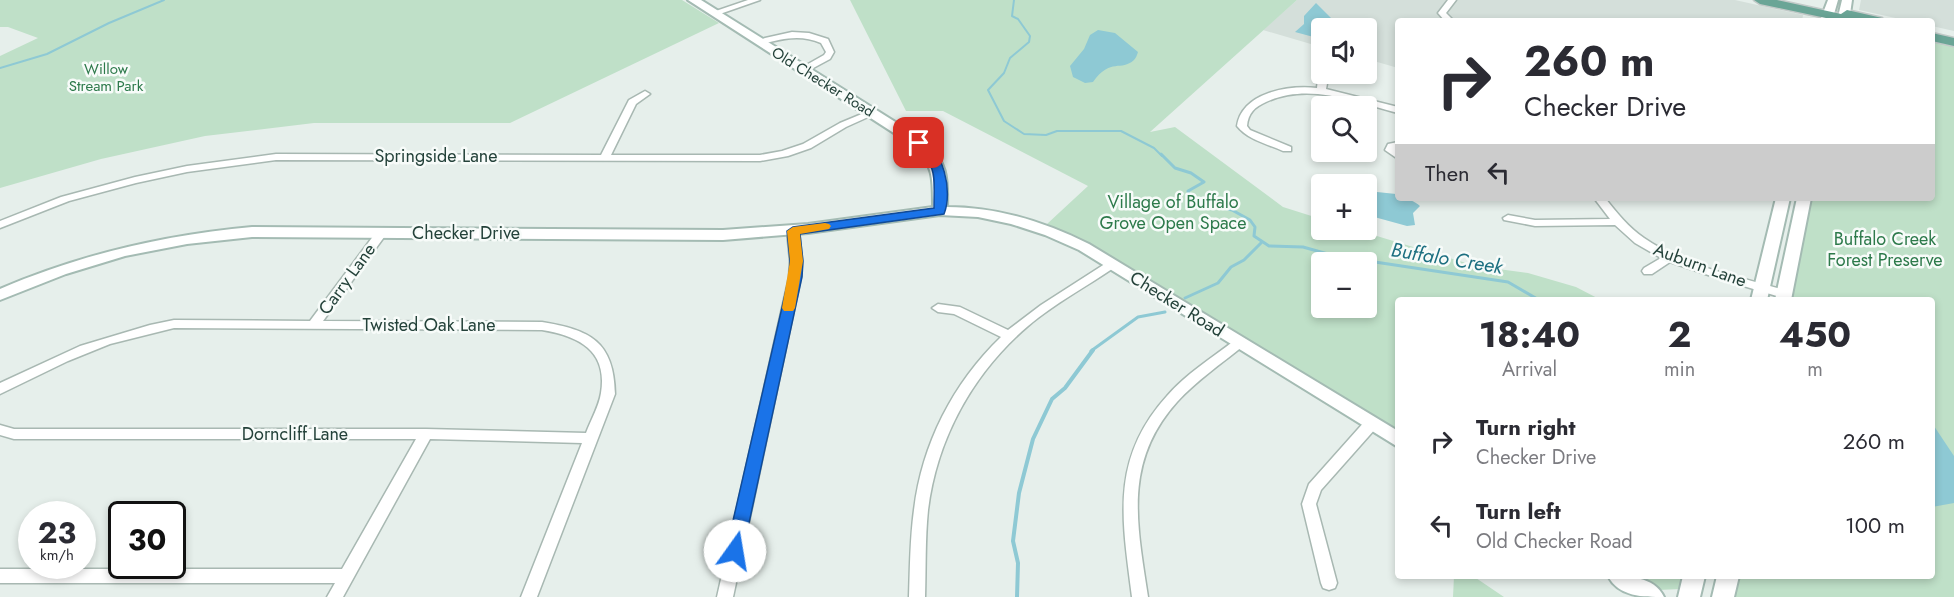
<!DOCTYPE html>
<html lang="en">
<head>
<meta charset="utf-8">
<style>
  body { margin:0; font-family:Jost,sans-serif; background:#f7f7f7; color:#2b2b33; height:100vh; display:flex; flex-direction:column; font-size:22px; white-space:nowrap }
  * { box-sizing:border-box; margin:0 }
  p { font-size:20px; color:#7c7c81 }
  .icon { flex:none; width:33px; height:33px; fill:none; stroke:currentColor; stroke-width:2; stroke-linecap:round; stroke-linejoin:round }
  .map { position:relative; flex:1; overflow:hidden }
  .panel { position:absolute; left:1395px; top:297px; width:540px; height:282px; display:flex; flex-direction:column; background:#fff; border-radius:6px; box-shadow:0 3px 9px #0003 }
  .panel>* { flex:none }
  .guide { position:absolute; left:1395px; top:18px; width:540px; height:183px; border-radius:6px; box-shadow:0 3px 9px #0003; background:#fff; color:#2b2b33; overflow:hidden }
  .fabs { position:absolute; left:1311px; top:18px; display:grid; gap:12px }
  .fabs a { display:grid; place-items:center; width:66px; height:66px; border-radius:6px; background:#fff; box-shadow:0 3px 9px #0003; font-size:30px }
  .speed { position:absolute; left:18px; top:501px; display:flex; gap:12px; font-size:30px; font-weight:700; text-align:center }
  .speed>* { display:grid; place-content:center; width:78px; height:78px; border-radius:50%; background:#fff; box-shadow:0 3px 9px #0003; line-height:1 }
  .speed small { font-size:15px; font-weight:400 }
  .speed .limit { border:3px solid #111; border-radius:9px; background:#fff; color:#111 }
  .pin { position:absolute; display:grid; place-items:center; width:51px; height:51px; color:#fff; margin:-26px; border-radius:12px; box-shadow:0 3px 9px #0006 }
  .me { position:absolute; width:66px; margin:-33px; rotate:13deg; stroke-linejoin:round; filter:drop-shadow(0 0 4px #0008) }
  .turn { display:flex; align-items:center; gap:21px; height:126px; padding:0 30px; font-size:27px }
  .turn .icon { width:78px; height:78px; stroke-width:2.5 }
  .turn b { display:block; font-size:42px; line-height:51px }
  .then { display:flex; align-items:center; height:57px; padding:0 30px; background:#0003; gap:12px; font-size:22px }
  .eta { display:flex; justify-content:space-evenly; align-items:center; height:102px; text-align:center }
  .eta b { font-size:36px; font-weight:700; line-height:42px }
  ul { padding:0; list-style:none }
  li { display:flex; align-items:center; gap:18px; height:84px; padding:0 30px }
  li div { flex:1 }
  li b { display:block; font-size:22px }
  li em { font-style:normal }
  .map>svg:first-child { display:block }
</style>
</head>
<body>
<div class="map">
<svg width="1954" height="597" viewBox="0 0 1954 597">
  <rect width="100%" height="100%" fill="#e6efeb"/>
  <path fill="#d4dfda" d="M 1297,0 L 1735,0 L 1803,15 L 1802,21 L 1398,21 L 1398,68 L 1367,59 L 1366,28 L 1322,28 L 1321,47 L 1263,30 Z
    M 1861,0 L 1954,0 L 1954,31 L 1932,26 L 1932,21 L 1909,21 L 1859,10 Z"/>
  <path fill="#bfe0c8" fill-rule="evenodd" d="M 0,0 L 682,0 L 719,23 L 510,123 L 314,123 L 205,136 L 101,159 L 0,188 L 0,56 L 38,38 L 8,27 L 0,27 Z
    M 850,0 L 1297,0 L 1150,132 L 1175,127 L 1283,207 L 1321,219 L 1322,230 L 1357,230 L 1476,266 L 1528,273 L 1576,287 L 1601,300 L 1398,300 L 1398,431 L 1134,271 L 1077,237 L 1047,224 L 1088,186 L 943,111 L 906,111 ZM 1322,262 L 1366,262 L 1366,308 L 1322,308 Z
    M 1932,39 L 1954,44 L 1954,597 L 1734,597 L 1739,576 L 1932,576 L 1932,300 L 1791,300 L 1812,198 L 1932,198 Z
    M 1454,576 L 1473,576 L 1504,597 L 1453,597 Z
    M 1637,576 L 1683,576 L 1680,589 L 1659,590 Z"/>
  <path fill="#8ec9d4" d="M 1316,3 L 1339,26 L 1339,28 L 1322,28 L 1321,39 L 1295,32 L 1304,24 L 1304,16 Z
    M 1098,30 L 1115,33 L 1138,52 C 1137,55 1136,58 1134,60 C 1121,72 1111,57 1093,82 L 1085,83 L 1073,77 L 1070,66 L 1084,49 L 1090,35 Z
    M 1366,186 L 1377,192 L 1396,194 L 1398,198 C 1406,198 1415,201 1420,206 L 1413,213 L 1415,225 L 1407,226 L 1367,215 Z
    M 1932,423 L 1954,456 L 1954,503 L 1932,507 Z"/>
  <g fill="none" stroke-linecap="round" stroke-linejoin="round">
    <path stroke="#8ec9d4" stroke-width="2" d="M 1014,0 L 1012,16 L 1018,19 L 1030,36 L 1029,42 L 1010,58 L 1004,73 L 988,90 L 1004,121 L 1024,134 L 1046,135 L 1057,131 L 1121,131 L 1154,148 L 1162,156
      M 0,68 L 47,54 L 109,23 L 164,0"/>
    <path stroke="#8ec9d4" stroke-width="3" d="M 1161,154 L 1175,168 L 1191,173 L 1204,182 L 1188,191 L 1190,198 L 1232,210 L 1250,220 L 1255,227 L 1254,236 L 1269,246 L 1303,247 L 1335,256 L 1508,282 L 1539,300
      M 1185,298 L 1218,283 L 1231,267 L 1244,260 L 1261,243
      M 1091,351 L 1138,317 L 1165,312"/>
    <path stroke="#8ec9d4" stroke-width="4" d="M 1017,597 L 1018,563 L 1013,541 L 1019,493 L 1033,439 L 1052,399 L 1065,388 L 1093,350"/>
    <defs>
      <path id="street" d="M 748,0 L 760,0 L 717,15 L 710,13 Z
        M 1448,0 L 1456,0 L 1446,13 L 1454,21 L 1445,21 L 1438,13 Z
        M 792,32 L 809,33 L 828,39 L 834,52 L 830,59 L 804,73 L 800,70 L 801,68 L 824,55 L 826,52 L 821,43 C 800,34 781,39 759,45 L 755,42 L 765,38 Z
        M 1318,68 L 1321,69 L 1322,74 L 1324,74 L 1328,78 L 1326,89 L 1398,107 L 1398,113 C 1355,102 1309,82 1266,102 C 1255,107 1248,113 1247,126 L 1250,130 L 1291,147 L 1291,151 L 1283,151 C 1268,144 1248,140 1237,126 C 1242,92 1289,85 1317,88 L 1318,78 L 1314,71 Z
        M 645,91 L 650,94 L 636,104 L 611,155 L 760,155 L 782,151 L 803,144 L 840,123 L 869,111 L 872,110 L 877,113 L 846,127 L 811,148 L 788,156 L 760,161 L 276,160 L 187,172 L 136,183 L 69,201 L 0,228 L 0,221 L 61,197 L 135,177 L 187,166 L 276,154 L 601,155 L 629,100 Z
        M 1398,142 L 1398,148 L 1395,149 L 1398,151 L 1398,159 L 1385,150 L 1388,144 Z
        M 1594,198 L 1605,198 C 1617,213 1628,227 1644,238 C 1686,267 1740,277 1788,291 L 1790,294 L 1788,297 L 1780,297 L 1717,278 L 1670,262 L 1652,274 L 1644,274 L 1642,271 L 1644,268 L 1661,258 L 1635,243 L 1615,225 L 1535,226 L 1504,220 L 1503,218 L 1508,215 L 1535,220 L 1610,219 Z
        M 793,228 L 799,231 L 802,261 L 801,277 L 733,597 L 717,597 L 789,277 L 790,261 L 787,231 Z
        M 381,230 L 387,233 L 323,321 L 542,322 C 590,330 614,341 615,394 L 537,597 L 521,597 L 582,443 L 430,439 L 343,597 L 327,597 L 335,583 L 0,583 L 0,569 L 342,569 L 416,439 L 14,439 L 0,435 L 0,425 L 14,429 L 426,429 L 586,433 C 591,420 599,406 601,393 C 608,350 578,336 542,330 L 174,328 L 110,344 L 68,361 L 0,394 L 0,383 L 80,346 L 150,325 L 174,320 L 310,321 L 377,231 Z
        M 1111,260 L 1115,261 L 1117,264 L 1115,267 C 1086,287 1055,303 1028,326 C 973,373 937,438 928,510 C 925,539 926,568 925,597 L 909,597 C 910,568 910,539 914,510 C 922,444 953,383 1001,337 L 954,314 L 938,312 L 932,308 L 938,304 L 960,307 L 1008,330 L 1041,305 Z
        M 1239,339 L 1243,340 L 1245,343 L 1243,346 C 1221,364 1196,381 1177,402 C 1123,462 1137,524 1148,597 L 1132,597 C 1122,519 1110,459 1167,396 C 1186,374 1212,358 1235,340 Z
        M 1371,419 L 1376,420 L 1378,424 L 1376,428 L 1321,490 L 1316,504 L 1337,583 L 1335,588 L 1329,590 L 1323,588 L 1321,583 L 1302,504 L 1309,484 L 1366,420 Z"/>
      <path id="secondary" d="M 688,0 L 701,0 L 924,140 C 947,162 948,176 947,207 C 998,207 1045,222 1089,244 L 1398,431 L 1398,447 L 1079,250 L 1045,235 L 1011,224 L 978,217 L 940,215 L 808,233 L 723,240 L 252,237 L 187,244 L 125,256 L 66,274 L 0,300 L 0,289 C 81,254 165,235 252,227 L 723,230 L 808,224 L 933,207 C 933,181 934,165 914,146 Z
        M 1828,0 L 1838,0 L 1832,21 L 1820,21 Z
        M 1842,0 L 1852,0 L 1849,21 L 1837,21 Z
        M 1776,198 L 1790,198 L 1767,300 L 1751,300 Z
        M 1797,198 L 1811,198 L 1791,300 L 1775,300 Z
        M 1608,576 C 1628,576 1654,576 1664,597 C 1643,597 1619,597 1608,576 Z
        M 1683,576 L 1705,576 L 1700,597 L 1678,597 Z
        M 1717,576 L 1739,576 L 1734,597 L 1712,597 Z"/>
      <path id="primary" d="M 1754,0 L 1777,0 L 1841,14 L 1847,10 L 1882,18 L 1884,21 L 1840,21 L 1760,4 Z
        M 1932,33 L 1954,38 L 1954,46 L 1932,41 Z"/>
    </defs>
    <use href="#street" stroke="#a8b8b2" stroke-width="3"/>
    <use href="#secondary" stroke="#a4bbb3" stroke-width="4"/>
    <use href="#primary" stroke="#c2cac8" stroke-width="3"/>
    <use href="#street" fill="#fff" fill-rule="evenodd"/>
    <use href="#secondary" fill="#fff" fill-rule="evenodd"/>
    <use href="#primary" fill="#6aa596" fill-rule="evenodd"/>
  </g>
  <path fill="#1a73e8" stroke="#114b97" stroke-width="1.5" d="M 919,140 C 944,148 953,192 944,214 L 800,234 L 803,261 L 802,277 L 743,551 L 741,556 L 735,558 L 729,556 L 726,551 L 789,277 L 790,261 L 787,231 L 793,227 L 934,208 C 934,171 938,172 914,143 Z"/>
  <path fill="#f59e0b" d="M 825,223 L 829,224 L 831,226 L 829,229 L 800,234 L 803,261 L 795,308 L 793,311 L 784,311 L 782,308 L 790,261 L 787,231 L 793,227 Z"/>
  <g text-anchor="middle" stroke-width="5" stroke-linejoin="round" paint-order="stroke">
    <g font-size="15" fill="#2d7a4b" stroke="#f7fbf9">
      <text x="106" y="74">Willow<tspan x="106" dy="17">Stream Park</tspan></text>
    </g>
    <g font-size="15" fill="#24423a" stroke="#f7fbf9">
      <text transform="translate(823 82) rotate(32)" y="5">Old Checker Road</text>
    </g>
    <g font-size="18" fill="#24423a" stroke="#f7fbf9">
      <text x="436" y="162">Springside Lane</text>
      <text x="466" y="239">Checker Drive</text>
      <text transform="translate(1700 265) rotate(20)" y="6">Auburn Lane</text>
      <text transform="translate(347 279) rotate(-54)" y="6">Carry Lane</text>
      <text transform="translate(1177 304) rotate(32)" y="6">Checker Road</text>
      <text x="429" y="331">Twisted Oak Lane</text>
      <text x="295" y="440">Dorncliff Lane</text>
    </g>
    <g font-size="18" fill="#2d7a4b" stroke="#f7fbf9">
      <text x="1173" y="208">Village of Buffalo<tspan x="1173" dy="21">Grove Open Space</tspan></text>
      <text x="1885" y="245">Buffalo Creek<tspan x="1885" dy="21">Forest Preserve</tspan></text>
    </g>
    <g font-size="20" font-style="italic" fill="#1c6f80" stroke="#f7fbf9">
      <text transform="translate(1447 258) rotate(9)" y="7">Buffalo Creek</text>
    </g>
  </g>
</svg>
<div class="fabs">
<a><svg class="icon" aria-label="sound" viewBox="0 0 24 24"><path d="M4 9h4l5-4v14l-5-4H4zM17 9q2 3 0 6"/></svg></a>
<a><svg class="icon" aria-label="search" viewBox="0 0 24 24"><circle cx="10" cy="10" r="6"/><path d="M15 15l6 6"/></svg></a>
<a>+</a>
<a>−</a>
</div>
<div class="speed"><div>23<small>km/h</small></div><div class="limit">30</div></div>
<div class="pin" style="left:919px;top:143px;background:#d93025"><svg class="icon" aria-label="arrive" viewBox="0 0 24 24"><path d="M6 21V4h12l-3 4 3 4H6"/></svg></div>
<svg class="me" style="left:735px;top:551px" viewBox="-20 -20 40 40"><circle r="19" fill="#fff"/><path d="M0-13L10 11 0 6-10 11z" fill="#1a73e8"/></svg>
<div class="guide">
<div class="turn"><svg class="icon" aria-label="right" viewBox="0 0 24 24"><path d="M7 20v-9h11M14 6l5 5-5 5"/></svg><div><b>260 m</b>Checker Drive</div></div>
<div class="then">Then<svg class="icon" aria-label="left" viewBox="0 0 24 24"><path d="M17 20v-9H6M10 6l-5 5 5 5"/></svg></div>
</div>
<section class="panel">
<div class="eta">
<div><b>18:40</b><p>Arrival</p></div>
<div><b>2</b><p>min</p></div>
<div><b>450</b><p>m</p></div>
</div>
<ul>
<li><svg class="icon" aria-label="right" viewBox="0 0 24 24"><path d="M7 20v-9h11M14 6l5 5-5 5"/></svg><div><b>Turn right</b><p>Checker Drive</p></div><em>260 m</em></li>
<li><svg class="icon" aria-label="left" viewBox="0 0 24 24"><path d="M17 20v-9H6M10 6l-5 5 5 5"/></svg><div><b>Turn left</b><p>Old Checker Road</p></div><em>100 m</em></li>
</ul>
</section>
</div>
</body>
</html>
